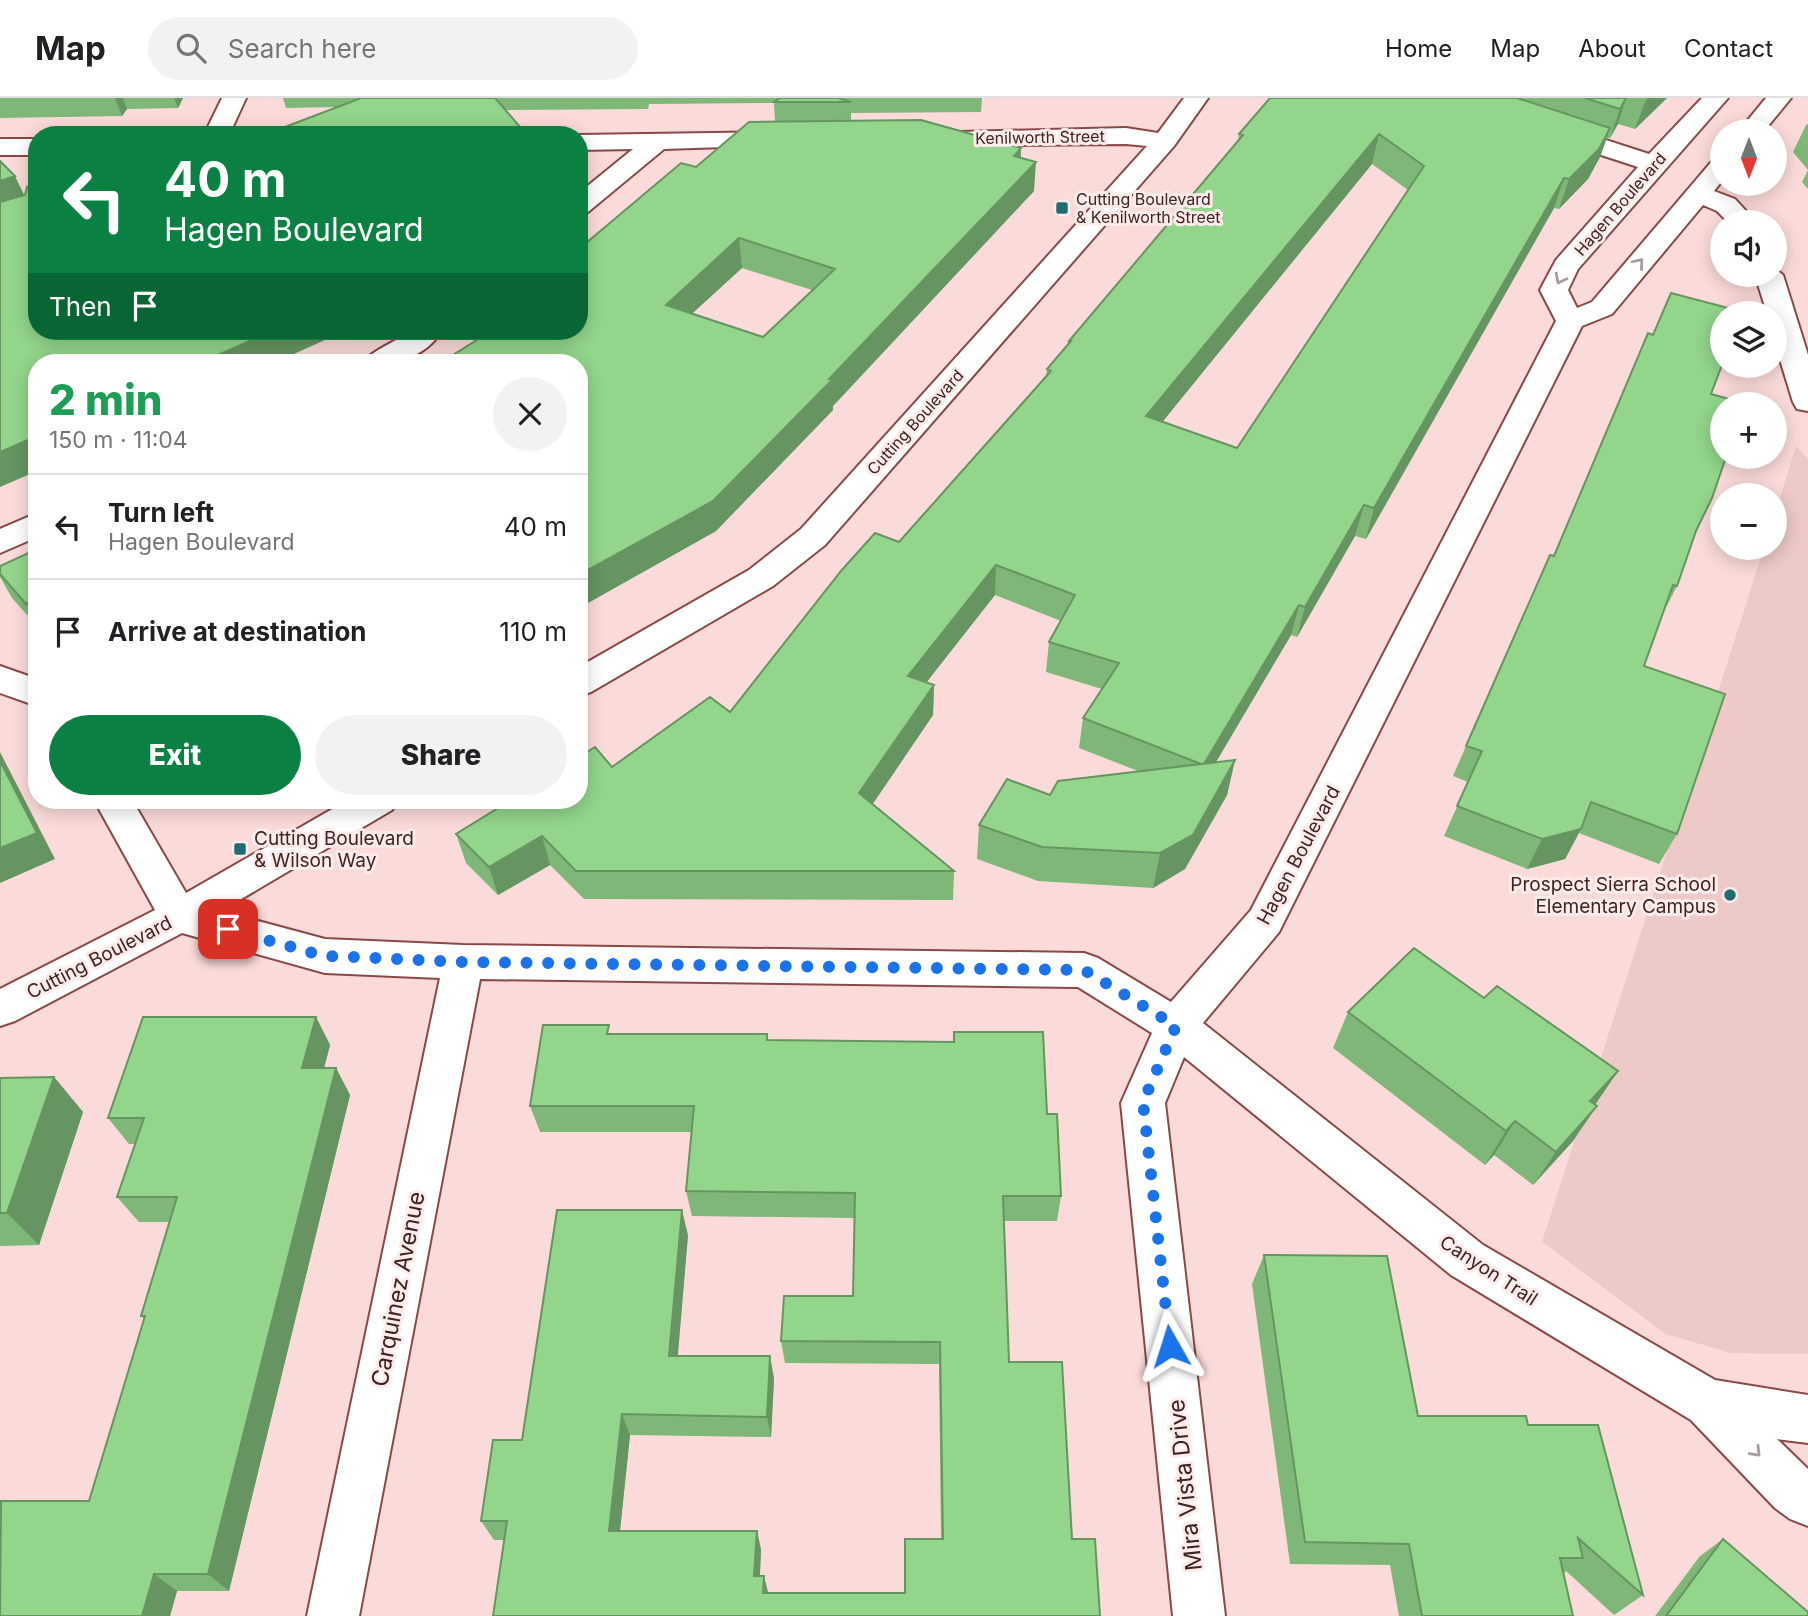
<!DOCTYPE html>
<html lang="en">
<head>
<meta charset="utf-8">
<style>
  body { margin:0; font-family:Inter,sans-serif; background:#f2f2f2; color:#202124; height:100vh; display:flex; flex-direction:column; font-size:26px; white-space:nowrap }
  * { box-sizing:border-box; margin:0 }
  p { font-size:23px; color:#757577 }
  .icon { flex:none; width:38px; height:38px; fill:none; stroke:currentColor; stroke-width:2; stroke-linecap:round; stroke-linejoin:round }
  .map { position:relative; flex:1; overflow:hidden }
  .drawer { position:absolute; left:28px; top:256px; width:560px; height:455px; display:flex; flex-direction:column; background:#fff; border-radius:28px; box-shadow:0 4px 18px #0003 }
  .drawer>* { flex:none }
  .banner { position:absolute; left:28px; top:28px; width:560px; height:214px; border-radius:28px; box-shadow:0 4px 18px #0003; background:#0b8043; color:#fff; overflow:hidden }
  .needle { width:46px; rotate:180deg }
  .controls { position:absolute; left:1710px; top:21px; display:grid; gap:14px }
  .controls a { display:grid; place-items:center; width:77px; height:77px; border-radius:50%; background:#fff; box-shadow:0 4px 18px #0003; font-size:35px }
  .pin { position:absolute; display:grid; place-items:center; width:60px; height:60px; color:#fff; margin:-30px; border-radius:14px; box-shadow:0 4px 10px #0006 }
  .me { position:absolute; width:77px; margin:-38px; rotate:354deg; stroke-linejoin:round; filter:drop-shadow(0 0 5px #0008) }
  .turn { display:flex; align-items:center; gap:24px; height:147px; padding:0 21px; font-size:32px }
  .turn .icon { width:91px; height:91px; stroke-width:2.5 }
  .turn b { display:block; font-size:49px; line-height:60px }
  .then { display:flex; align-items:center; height:66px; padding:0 21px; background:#0003; gap:14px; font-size:26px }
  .round { display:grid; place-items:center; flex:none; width:74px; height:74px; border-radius:37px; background:#f2f2f2 }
  .headline { display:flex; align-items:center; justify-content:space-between; height:119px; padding:0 21px }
  h1 { font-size:42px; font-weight:800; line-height:52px; color:#1e9e55 }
  .cta { display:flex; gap:14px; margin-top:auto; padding:14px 21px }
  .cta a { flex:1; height:80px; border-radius:42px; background:#0b8043; color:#fff; font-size:28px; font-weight:800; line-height:80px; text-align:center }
  .cta a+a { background:#f2f2f2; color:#202124 }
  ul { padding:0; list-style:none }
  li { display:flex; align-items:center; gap:21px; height:105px; padding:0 21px; border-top:2px solid #e0e0e0 }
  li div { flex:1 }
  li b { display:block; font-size:26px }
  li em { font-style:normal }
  header { display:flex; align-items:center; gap:42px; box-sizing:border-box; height:98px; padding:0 35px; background:#fff; border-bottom:2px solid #e0e0e0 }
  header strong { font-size:33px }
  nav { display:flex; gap:38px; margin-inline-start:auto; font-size:24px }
  .search { width:490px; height:63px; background:#f2f2f2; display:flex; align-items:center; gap:18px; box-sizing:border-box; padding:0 24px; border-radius:38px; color:#757577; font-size:26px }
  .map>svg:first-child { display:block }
</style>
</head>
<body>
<header>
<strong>Map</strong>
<div class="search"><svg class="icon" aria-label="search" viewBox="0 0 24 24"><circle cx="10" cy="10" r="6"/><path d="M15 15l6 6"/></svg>Search here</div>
<nav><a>Home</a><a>Map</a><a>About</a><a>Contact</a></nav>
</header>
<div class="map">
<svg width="1808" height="1518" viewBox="0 0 1808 1518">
  <rect width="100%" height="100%" fill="#fbdbd9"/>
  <path fill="#edc9c7" d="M 1796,348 L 1808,361 L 1808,1256 L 1731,1255 L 1666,1236 L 1542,1144 L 1764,450 L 1774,450 L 1775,416 Z"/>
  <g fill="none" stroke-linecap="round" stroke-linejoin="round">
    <defs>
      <path id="minor" d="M 222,0 L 246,0 L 229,37 L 204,37 Z
        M 1184,0 L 1208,0 L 1174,48 L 825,447 L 773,488 L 591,594 L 579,598 L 579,569 L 749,472 L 801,431 L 1147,48 L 1126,46 L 929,48 L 920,45 L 916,40 L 920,35 L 1126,30 L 1158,35 Z
        M 1439,0 L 1476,0 L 1649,56 L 1702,0 L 1728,0 L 1578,171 L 1568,192 L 1577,210 L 1592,204 L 1713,62 L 1722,59 L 1722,83 L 1714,93 L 1735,101 L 1756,124 L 1728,124 L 1717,113 L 1703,107 L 1612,216 L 1582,228 L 1279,834 L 1203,925 L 1483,1147 L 1715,1282 L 1808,1297 L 1808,1345 L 1777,1341 L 1808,1371 L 1808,1428 L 1790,1421 L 1775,1410 L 1691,1322 L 1451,1177 L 1184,959 L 1165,1005 L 1225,1518 L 1173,1518 L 1121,1005 L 1152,935 L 1078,889 L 480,881 L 359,1518 L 307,1518 L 440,880 L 325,875 L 182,835 L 15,923 L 0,928 L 0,891 L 155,812 L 94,702 L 132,702 L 186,795 L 348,702 L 398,702 L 392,712 L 221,813 L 325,841 L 463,847 L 1084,855 L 1098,860 L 1171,904 L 1251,812 L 1556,223 L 1540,192 L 1556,162 L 1638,69 L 1442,5 Z
        M 1766,0 L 1791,0 L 1764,33 L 1739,33 Z
        M 781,34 L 790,37 L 794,42 L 790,47 L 664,51 L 588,114 L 579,116 L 579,95 L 633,51 L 579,52 L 578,37 Z
        M 0,41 L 37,41 L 37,57 L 0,57 Z
        M 1774,170 L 1783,177 L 1808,257 L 1808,313 L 1797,311 L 1793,304 L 1774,242 L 1774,215 L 1767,215 L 1755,177 L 1774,177 Z
        M 410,233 L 442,233 C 422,262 397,265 364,264 C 372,252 398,243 410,233 Z
        M 37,415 L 37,439 L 0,455 L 0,431 Z
        M 0,568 L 37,581 L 37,608 L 0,595 Z"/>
    </defs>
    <use href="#minor" stroke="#8a4847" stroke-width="4"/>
    <use href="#minor" fill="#fff" fill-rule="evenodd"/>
  </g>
  <path fill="#7eb778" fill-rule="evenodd" d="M 0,0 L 183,0 L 178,10 L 127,11 L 122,18 L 0,20 Z
    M 283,0 L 982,0 L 981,14 L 851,15 L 851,23 L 1021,50 L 1021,60 L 1034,93 L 833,308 L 833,312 L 716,433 L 579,510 L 579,233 L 696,69 L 775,24 L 774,5 L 649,6 L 648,11 L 506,12 L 337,9 L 286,10 ZM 742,170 L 812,192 L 763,239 L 692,215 Z
    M 1270,0 L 1667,0 L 1635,31 L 1618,26 L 1610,40 L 1607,40 L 1600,59 L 1588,81 L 1559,111 L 1554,110 L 1366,441 L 1355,438 L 1297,539 L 1291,537 L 1216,664 L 1235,662 L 1227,697 L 1185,771 L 1153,790 L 1038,783 L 977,761 L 979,727 L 1050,697 L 1138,673 L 1079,650 L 1083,620 L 1102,591 L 1046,574 L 1049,544 L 1061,523 L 995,497 L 926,584 L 934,587 L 933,617 L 872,706 L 954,773 L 953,802 L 584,801 L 550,767 L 498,797 L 466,765 L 456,736 L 612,669 L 730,614 L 899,444 L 1046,278 L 1047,271 L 1068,246 L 1069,243 L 1238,43 L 1239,36 ZM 1372,66 L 1408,92 L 1237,350 L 1162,324 Z
    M 1808,26 L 1808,91 L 1802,84 L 1808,72 L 1793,54 L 1806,27 Z
    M 1722,215 L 1695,433 L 1677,488 L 1662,517 L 1644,568 L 1677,736 L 1659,766 L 1579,735 L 1565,761 L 1527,771 L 1444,738 L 1468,684 L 1453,678 L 1466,648 L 1554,458 L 1653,237 Z
    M 37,451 L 37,528 L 12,500 L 0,479 L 0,468 Z
    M 1484,900 L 1618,973 L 1595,1007 L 1573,1043 L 1533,1087 L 1494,1057 L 1485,1067 L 1333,950 L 1348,914 Z
    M 316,919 L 330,947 L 324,970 L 336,970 L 350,997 L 229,1493 L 177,1493 L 170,1518 L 0,1518 L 89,1403 L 144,1221 L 141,1218 L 169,1124 L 139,1124 L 117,1099 L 135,1046 L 129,1046 L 108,1020 Z
    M 954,934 L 1047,1016 L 1061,1098 L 1057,1123 L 1004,1123 L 1009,1264 L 1100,1518 L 493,1518 L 504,1442 L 494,1442 L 481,1423 L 522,1342 L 688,1137 L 677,1258 L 774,1280 L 771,1339 L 630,1337 L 620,1433 L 761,1451 L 760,1478 L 768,1495 L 905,1495 L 941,1441 L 939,1266 L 785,1265 L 781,1243 L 853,1198 L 855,1120 L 692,1118 L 686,1093 L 691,1034 L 540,1034 L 530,1008 L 611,936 L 767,936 L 768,942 L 953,944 Z
    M 54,979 L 83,1014 L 39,1147 L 0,1148 L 0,980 Z
    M 1264,1157 L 1418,1318 L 1528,1327 L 1643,1497 L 1614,1517 L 1566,1473 L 1563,1476 L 1573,1518 L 1399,1518 L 1390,1467 L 1290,1466 L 1252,1186 Z
    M 1723,1441 L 1808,1518 L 1655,1518 L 1700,1458 Z"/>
  <path fill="#669561" d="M 115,0 L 123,0 L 127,11 L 122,18 Z
    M 174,0 L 183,0 L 178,10 Z
    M 1626,0 L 1618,26 L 1610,40 L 1620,11 Z
    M 1648,0 L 1667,0 L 1635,31 L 1646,2 Z
    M 1610,30 L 1600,59 L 1588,81 L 1559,111 L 1569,81 Z
    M 1379,36 L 1372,66 L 1142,349 L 1146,318 Z
    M 1021,50 L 1020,79 L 1014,58 Z
    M 1036,64 L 1034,93 L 833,308 L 833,312 L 716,433 L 579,510 L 579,477 L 829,281 Z
    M 15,78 L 28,105 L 0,116 L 0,83 Z
    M 1564,80 L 1554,110 L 1366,441 L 1374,410 Z
    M 739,140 L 742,170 L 670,236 L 666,207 Z
    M 273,233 L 345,233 L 276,264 L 202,264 Z
    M 37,338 L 37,373 L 0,389 L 0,354 Z
    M 1364,407 L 1355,438 L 1297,539 L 1305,509 Z
    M 996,467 L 995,497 L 908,608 L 908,578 Z
    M 37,500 L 37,524 L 26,506 Z
    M 1299,507 L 1291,537 L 1197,696 L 1203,667 Z
    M 934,587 L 933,617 L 860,725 L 859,695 Z
    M 0,654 L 55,761 L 0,785 Z
    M 1235,662 L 1227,697 L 1185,771 L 1153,790 L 1160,755 Z
    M 1581,731 L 1565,761 L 1527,771 L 1542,741 Z
    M 542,738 L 550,767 L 498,797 L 489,769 Z
    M 316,919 L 330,947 L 317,997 L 302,970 Z
    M 336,970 L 350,997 L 229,1493 L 208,1476 Z
    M 1618,973 L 1594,1008 L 1590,1003 Z
    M 54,979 L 83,1014 L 39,1147 L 7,1115 Z
    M 1597,1008 L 1573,1043 L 1533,1087 L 1556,1054 Z
    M 1515,1023 L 1494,1057 L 1485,1067 L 1506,1033 Z
    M 682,1112 L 688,1137 L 676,1280 L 669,1258 Z
    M 770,1258 L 774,1280 L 771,1339 L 767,1319 Z
    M 622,1316 L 630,1337 L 618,1451 L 609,1433 Z
    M 757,1433 L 761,1451 L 759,1494 L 754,1478 Z
    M 154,1476 L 177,1493 L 170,1518 L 142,1518 Z
    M 764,1478 L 768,1494 L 763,1495 Z"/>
  <path fill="#92d58b" stroke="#669561" stroke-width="2" fill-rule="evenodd" d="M 361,0 L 495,0 L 527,37 L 264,37 Z
    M 780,0 L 838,0 L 851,4 L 774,4 Z
    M 1270,0 L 1517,0 L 1610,30 L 1599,51 L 1569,81 L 1564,80 L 1374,410 L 1364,407 L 1305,509 L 1299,507 L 1204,666 L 1201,666 L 1083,620 L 1119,565 L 1049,544 L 1075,497 L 996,467 L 908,578 L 934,587 L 859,695 L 954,773 L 576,773 L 542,738 L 489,769 L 456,736 L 511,702 L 579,702 L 579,659 L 595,649 L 612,669 L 710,599 L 730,614 L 841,473 L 875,435 L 899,444 L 1051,273 L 1047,271 L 1071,243 L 1069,243 L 1243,37 L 1239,36 ZM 1379,36 L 1424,68 L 1237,350 L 1146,318 Z
    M 1585,0 L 1626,0 L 1620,11 Z
    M 921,22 L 1021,50 L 1014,58 L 1036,64 L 829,281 L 832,282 L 713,403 L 579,477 L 579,264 L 442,264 L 491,233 L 579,233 L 579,151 L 681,65 L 696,69 L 749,24 ZM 739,140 L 835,171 L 763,239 L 666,207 Z
    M 0,63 L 15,78 L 0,83 Z
    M 27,89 L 37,99 L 37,233 L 273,233 L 202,264 L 37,264 L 37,338 L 0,354 L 0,104 L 25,97 Z
    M 1671,195 L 1736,212 L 1734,215 L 1722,215 L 1722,267 L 1711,296 L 1744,305 L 1722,306 L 1722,359 L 1726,359 L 1712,400 L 1696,433 L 1677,488 L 1673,487 L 1644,568 L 1725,596 L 1677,736 L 1591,704 L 1581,731 L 1542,741 L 1457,708 L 1482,653 L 1466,648 L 1550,457 L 1554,458 L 1648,235 L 1653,237 Z
    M 37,451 L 37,500 L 26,506 L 0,476 L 0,468 Z
    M 1235,662 L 1193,737 L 1160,755 L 1042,749 L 979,727 L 1007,681 L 1050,697 L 1058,683 Z
    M 0,663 L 37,735 L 0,750 Z
    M 1414,850 L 1484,900 L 1497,888 L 1618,973 L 1590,1003 L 1597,1008 L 1556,1054 L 1515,1023 L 1506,1033 L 1348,914 Z
    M 143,919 L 316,919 L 302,970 L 336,970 L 208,1476 L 154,1476 L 142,1518 L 0,1518 L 1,1403 L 89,1403 L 145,1218 L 141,1218 L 177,1099 L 117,1099 L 144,1020 L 108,1020 Z
    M 543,927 L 609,927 L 607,936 L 767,936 L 767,942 L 954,944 L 954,934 L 1043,934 L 1047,1016 L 1057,1016 L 1061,1098 L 1003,1098 L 1009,1264 L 1062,1264 L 1072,1441 L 1095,1441 L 1100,1518 L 493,1518 L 507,1423 L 481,1423 L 493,1342 L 522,1342 L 557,1112 L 682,1112 L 669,1258 L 770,1258 L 767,1319 L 622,1316 L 609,1433 L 757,1433 L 754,1478 L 764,1478 L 763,1495 L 905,1495 L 905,1441 L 943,1441 L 940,1244 L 781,1243 L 784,1198 L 853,1198 L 855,1095 L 686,1093 L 694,1008 L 530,1008 Z
    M 54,979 L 7,1115 L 0,1115 L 0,980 Z
    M 1264,1157 L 1387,1158 L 1418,1318 L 1526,1318 L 1528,1327 L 1598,1327 L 1643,1497 L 1578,1440 L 1583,1460 L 1560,1460 L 1573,1518 L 1422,1518 L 1409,1446 L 1305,1444 Z
    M 1723,1441 L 1808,1514 L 1808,1518 L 1666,1518 Z"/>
  <defs><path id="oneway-chevron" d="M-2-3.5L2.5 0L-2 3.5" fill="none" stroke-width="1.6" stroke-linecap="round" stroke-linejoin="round" transform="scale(1.75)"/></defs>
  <g stroke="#a99c9c">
    <use href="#oneway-chevron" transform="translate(1639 165) rotate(-50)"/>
    <use href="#oneway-chevron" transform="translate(1560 181) rotate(117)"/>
    <use href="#oneway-chevron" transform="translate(1756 1354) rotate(46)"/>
  </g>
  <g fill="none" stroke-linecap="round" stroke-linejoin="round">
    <path stroke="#1a73e8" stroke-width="12" stroke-dasharray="0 21.6" d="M 228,831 L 324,858 L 352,859 L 463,864 L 1084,872 L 1176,928 L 1143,1004 L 1170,1248"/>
  </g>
  <g fill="#206c71" stroke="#fdeceb" stroke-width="2.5">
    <rect x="1055" y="103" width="14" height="14" rx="3.5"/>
    <rect x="233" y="744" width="14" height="14" rx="3.5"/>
    <circle cx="1730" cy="797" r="7"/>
  </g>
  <g text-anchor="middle" stroke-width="6" stroke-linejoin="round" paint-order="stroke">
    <g font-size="16" fill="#402322" stroke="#fdeceb">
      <text transform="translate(1040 39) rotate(-1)" y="6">Kenilworth Street</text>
      <text transform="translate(1620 106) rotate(-49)" y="6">Hagen Boulevard</text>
      <text transform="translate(915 324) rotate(-48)" y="6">Cutting Boulevard</text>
    </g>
    <g font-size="16" fill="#402322" stroke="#fdeceb" text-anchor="start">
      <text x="1076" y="107">Cutting Boulevard<tspan x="1076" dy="18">&amp; Kenilworth Street</tspan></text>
    </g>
    <g font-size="19" fill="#402322" stroke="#fdeceb" text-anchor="start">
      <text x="254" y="747">Cutting Boulevard<tspan x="254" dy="22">&amp; Wilson Way</tspan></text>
      <text x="1716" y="793" text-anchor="end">Prospect Sierra School<tspan x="1716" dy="22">Elementary Campus</tspan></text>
    </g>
    <g font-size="19" fill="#402322" stroke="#fdeceb">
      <text transform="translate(1298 757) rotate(-62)" y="7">Hagen Boulevard</text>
      <text transform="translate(99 859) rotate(-27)" y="7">Cutting Boulevard</text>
      <text transform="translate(1489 1172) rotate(33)" y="7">Canyon Trail</text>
    </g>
    <g font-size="23" fill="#402322" stroke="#fdeceb">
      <text transform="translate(398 1191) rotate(-79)" y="8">Carquinez Avenue</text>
      <text transform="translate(1185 1387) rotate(-96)" y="8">Mira Vista Drive</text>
    </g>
  </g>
</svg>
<div class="controls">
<a><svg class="needle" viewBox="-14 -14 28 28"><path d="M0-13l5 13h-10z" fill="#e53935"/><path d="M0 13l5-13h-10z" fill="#757577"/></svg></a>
<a><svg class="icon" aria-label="sound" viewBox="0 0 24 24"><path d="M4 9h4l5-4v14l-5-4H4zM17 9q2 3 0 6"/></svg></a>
<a><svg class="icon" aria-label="layers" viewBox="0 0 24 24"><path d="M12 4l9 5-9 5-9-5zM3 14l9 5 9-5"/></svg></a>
<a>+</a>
<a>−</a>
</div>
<div class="pin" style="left:228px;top:831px;background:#d93025"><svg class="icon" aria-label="arrive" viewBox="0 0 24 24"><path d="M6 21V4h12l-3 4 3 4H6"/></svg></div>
<svg class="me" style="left:1170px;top:1248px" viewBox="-20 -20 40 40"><path d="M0-17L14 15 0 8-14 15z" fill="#1a73e8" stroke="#fff" stroke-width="4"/></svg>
<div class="banner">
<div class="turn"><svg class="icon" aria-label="left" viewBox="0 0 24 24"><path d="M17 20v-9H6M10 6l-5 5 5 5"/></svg><div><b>40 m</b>Hagen Boulevard</div></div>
<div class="then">Then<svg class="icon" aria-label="arrive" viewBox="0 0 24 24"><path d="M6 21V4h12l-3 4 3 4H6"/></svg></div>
</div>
<section class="drawer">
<div class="headline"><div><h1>2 min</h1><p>150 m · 11:04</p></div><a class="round"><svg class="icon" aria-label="close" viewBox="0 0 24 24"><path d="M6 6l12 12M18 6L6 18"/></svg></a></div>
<ul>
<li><svg class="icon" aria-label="left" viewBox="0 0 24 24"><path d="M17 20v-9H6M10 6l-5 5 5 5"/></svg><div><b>Turn left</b><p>Hagen Boulevard</p></div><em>40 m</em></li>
<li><svg class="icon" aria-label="arrive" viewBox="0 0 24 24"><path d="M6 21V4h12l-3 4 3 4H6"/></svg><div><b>Arrive at destination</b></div><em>110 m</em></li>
</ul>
<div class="cta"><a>Exit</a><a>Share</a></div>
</section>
</div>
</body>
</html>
